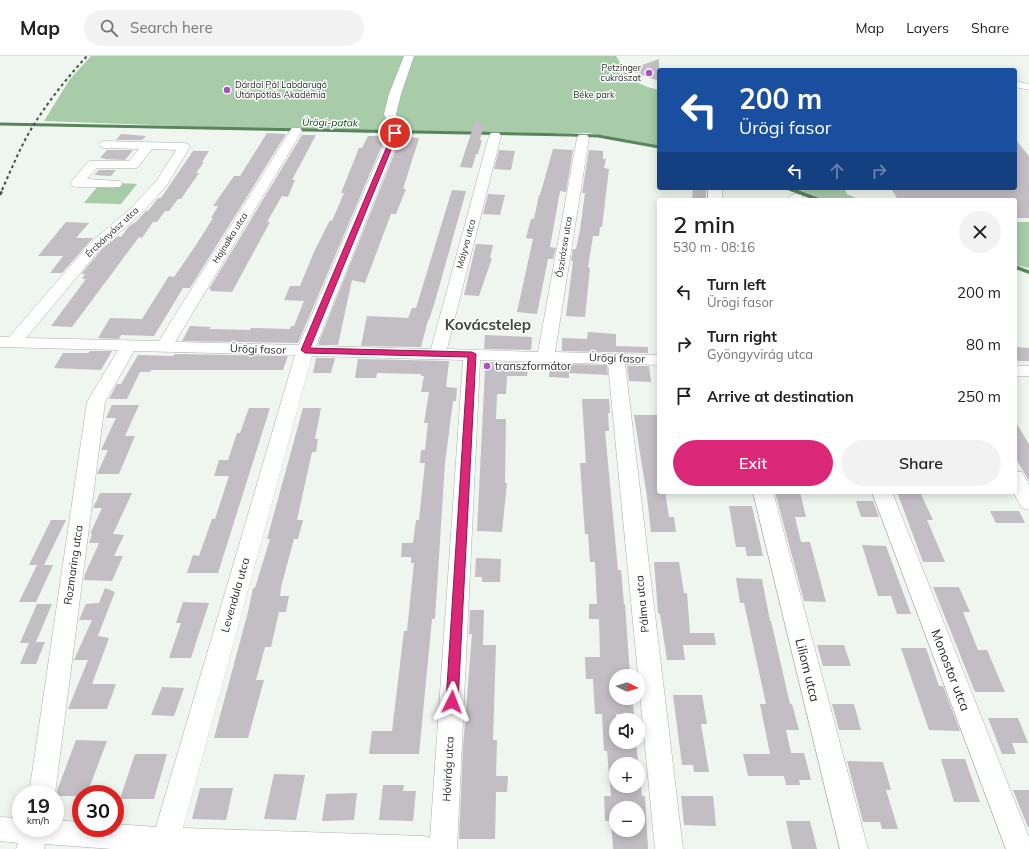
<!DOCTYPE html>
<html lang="en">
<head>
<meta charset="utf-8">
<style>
  body { margin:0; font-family:Mulish,sans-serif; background:#f2f2f2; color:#222; height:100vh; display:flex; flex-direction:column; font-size:15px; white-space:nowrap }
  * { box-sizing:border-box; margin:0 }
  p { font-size:13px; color:#767676 }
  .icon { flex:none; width:22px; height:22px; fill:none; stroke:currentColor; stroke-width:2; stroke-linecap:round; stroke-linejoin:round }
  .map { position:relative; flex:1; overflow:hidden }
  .drawer { position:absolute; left:657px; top:142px; width:360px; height:296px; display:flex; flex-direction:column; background:#fff; border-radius:4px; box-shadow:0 2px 10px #0003 }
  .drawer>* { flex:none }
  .top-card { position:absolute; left:657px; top:12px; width:360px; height:122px; border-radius:4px; box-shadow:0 2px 10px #0003; background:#1a4fa0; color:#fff; overflow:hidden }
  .needle { width:26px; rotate:95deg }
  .tools { position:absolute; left:609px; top:613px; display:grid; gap:8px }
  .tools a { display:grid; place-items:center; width:36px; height:36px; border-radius:50%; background:#fff; box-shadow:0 2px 10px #0003; font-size:20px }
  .speed { position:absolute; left:12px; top:729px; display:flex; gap:8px; font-size:20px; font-weight:700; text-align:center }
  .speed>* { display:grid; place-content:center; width:52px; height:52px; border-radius:50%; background:#fff; box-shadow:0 2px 10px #0003; line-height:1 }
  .speed small { font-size:10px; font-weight:400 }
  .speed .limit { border:6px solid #d22; background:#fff; color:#111 }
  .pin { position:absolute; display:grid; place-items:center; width:34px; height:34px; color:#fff; margin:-17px; border:2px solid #fff; border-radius:50%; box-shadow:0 1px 4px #0007 }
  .me { position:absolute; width:44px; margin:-22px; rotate:3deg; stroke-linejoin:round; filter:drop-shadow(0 0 3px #0008) }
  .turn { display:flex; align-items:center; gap:14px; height:84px; padding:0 16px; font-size:18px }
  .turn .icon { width:52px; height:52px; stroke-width:2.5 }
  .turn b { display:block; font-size:28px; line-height:34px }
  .lanes { display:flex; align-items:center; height:38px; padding:0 16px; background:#0003; justify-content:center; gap:20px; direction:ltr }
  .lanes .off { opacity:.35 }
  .round { display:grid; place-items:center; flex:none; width:42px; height:42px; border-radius:21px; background:#f2f2f2 }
  .head { display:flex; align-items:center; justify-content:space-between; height:68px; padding:0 16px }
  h1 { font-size:24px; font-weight:600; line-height:30px }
  .action { display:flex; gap:8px; margin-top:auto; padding:8px 16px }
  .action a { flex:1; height:46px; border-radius:24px; background:#db2777; color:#fff; font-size:16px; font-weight:600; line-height:46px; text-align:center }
  .action a+a { background:#f2f2f2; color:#222 }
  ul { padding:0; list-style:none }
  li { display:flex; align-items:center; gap:12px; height:52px; padding:0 16px }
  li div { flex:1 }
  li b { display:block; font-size:15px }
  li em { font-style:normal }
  header { display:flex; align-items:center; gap:24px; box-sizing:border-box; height:56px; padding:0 20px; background:#fff; border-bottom:1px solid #e0e0e0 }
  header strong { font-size:19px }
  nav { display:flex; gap:22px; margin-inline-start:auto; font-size:14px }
  .search { width:280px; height:36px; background:#f2f2f2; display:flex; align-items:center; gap:10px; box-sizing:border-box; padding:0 14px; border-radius:22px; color:#767676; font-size:15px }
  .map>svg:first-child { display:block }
</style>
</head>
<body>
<header>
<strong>Map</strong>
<div class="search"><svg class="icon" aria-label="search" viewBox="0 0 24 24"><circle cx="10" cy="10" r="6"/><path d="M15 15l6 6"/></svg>Search here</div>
<nav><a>Map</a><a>Layers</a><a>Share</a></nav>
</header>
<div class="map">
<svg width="1029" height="793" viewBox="0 0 1029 793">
  <rect width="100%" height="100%" fill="#eff5ef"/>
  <path fill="#a7cca7" d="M 91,0 L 616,0 C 629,21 633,28 659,34 L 659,90 L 588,77 L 373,77 L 44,65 L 70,23 Z
    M 119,127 L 137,128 L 121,148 L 84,147 L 97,131 L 114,132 Z
    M 793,132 L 844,132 L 847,138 L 860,144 L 827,144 Z
    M 1015,166 L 1029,166 L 1029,212 L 1015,209 Z"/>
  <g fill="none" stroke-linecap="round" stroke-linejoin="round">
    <path stroke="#59855b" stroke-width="3" d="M 0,68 L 571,79 L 598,80 L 659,91
      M 788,132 L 793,134"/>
    <path stroke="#59855b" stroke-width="3.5" d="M 790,133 L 820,144
      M 1015,211 L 1029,216"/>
  </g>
  <path fill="#c3bdc4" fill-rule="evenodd" d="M 659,3 L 659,25 L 628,14 Z
    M 475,65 L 484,68 L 480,84 L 482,84 L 478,98 L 476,98 L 472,112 L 460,111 Z
    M 267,77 L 286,78 L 190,232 L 183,232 L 154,280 L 121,279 L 119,283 L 98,282 L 110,262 L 142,263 L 169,220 L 174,221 L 196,189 L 213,162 L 211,162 L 218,150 L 213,150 L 234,120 L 240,120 Z
    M 121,78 L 146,80 L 142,84 L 116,84 Z
    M 302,79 L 316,79 L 292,124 L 295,124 L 288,141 L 282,140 L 267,166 L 270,166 L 232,236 L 210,235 L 211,233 L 209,233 Z
    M 368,80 L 386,80 L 298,287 L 182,285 L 190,270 L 211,271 L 209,273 L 250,274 L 251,272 L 290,273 L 291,270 L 294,270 L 304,245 L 284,244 L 290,230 L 300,230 L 314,196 L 330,164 L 332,165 L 344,137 L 341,137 L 359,92 L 362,92 Z
    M 401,81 L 419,82 L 403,133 L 406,133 L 396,158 L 391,158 L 365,227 L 352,224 L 338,289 L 320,289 L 318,288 Z
    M 1015,83 L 1029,100 L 1029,162 L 1015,162 L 1015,144 L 898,144 L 891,132 L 1015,132 Z
    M 553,93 L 573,94 L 566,136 L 560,135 L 550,191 L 556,192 L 553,203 L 548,203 L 537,258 L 517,256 L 533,183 L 526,182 L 531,163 L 534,163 L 539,139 L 540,139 L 544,125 Z
    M 107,94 L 133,94 L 125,104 L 103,103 L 104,102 L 100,102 Z
    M 499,94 L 515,95 L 511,114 L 494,113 Z
    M 589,94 L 603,95 L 603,103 L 606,103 L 604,112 L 609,113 L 602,171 L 600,171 L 599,180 L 593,180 L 588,211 L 590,212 L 585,261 L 566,260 L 573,205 L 571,205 L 573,193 L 576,193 L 580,174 L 585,137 L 582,137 Z
    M 193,95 L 209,95 L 202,106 L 204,106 L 196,117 L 199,117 L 181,143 L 178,143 L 169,155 L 165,155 L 157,166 L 153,166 L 142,182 L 139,181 L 72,271 L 51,270 L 86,223 L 82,223 L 85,218 L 81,218 L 102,193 L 118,180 L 121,181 L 129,170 L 136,166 L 146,155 L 148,155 L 158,142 L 161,142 Z
    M 99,114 L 116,114 L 111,120 L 94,119 Z
    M 693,132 L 706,132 L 706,144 L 692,144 Z
    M 452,134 L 466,135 L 436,242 L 429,264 L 428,264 L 421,291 L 361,290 L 367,260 L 408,262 L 412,252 L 416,252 Z
    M 488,138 L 505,139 L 500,159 L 483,158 Z
    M 66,166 L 89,167 L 76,182 L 93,182 L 62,217 L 50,217 L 63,200 L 38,200 Z
    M 476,188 L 493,189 L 490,202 L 492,202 L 479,240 L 464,239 Z
    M 588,276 L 616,278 L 616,290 L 648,291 L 648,297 L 562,295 L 562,282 L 587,283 Z
    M 485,279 L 532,281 L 531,294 L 484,293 Z
    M 1015,291 L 1029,292 L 1029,305 L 1018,305 L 1015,299 Z
    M 90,295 L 112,295 L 101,314 L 54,312 L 63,297 L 88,297 Z
    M 175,298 L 288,300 L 283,314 L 151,314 L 150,316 L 140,316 L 127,343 L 109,343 L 117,328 L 121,328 L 138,299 L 173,300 Z
    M 316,302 L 335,302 L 331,317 L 313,317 Z
    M 358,303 L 449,305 L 446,331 L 457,332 L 456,345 L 453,345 L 445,407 L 435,563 L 432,563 L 419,698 L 369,698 L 372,675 L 392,675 L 404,575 L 407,575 L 414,507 L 411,507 L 411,501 L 401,501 L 402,487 L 413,487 L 416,464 L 419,464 L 425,407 L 420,407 L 421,394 L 425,394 L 428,367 L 424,367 L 429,336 L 421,336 L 424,320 L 421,320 L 421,318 L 377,317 L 376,322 L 355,322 Z
    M 483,306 L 529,307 L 527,320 L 507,320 L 506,338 L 497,338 L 496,363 L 506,363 L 505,427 L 507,427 L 502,476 L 477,475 L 485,313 L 482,313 Z
    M 561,308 L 607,309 L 608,319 L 569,317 L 569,322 L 549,321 L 550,309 Z
    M 627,310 L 649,310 L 651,326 L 629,325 Z
    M 582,343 L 609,343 L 610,357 L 608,357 L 609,375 L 605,375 L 618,514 L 621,514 L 624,548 L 625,548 L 630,620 L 616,620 L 616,642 L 632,642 L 634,658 L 616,658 L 616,686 L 636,686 L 642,740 L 645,740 L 648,793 L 613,793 L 611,765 L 605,765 L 604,740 L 611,740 L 607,695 L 604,695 L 602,658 L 595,658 L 593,623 L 586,623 L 585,601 L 600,601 L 599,563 L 589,563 L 589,548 L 597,548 L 595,506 L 590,506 L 588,478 L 585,478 L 580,407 L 586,407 ZM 616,708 L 638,708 L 638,730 L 616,730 ZM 616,752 L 638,752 L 638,774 L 616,774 Z
    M 112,349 L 139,349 L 125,380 L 135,380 L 119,418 L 97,418 L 108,394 L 101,394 L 116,362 L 106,362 Z
    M 249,352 L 270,352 L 218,517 L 187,517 L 193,499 L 199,500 L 212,463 L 215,463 L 229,420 L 214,420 L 219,404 L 228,404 L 237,377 L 240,377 Z
    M 303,352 L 321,352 L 315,383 L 318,383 L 316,396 L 312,396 L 297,464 L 303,464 L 298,483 L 294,483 L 281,531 L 280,540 L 289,540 L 286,556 L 279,556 L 271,591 L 265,591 L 256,624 L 264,624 L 248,682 L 214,682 L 248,556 L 253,532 L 255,532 L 270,483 L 267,483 Z
    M 634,359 L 659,359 L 659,436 L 665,436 L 669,461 L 674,461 L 676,476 L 651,476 L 647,441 Z
    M 1015,365 L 1029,388 L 1029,425 L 1015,401 Z
    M 775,436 L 800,436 L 806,461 L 795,461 L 801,486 L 810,486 L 826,546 L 804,545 Z
    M 897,436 L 920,436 L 933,464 L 927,464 L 945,506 L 923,506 Z
    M 100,437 L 132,437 L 113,478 L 124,479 L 114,500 L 123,500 L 112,525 L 84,524 L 85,518 L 99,487 L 89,487 L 92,478 L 90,478 L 102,452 L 93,452 Z
    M 856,445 L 873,445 L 879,461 L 861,461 Z
    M 729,450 L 752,450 L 763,500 L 747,500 L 745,491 L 736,491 Z
    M 990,455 L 1019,455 L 1025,467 L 996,467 Z
    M 51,464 L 66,464 L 44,509 L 40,509 L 53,509 L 36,546 L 19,546 L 37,509 L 29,509 Z
    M 862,489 L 886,490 L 911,558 L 897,558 L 891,540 L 878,540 Z
    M 476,502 L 501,503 L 500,526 L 482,526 L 482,521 L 475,521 Z
    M 654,506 L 679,506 L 684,537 L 687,537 L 690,577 L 714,577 L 716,589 L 683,589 L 685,604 L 667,604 L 660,558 L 658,557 Z
    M 736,522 L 762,523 L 770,565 L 771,565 L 790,648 L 792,648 L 799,674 L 786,674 L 791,697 L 804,697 L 811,724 L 799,724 L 800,729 L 786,729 L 784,720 L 748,720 L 743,698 L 770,698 L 760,648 L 766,648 L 744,547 L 740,547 Z
    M 933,531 L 959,531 L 970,556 L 963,556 L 978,594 L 987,594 L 1005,636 L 975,636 Z
    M 105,532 L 115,536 L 97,582 L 98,580 L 109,582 L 92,628 L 116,628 L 107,653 L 68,653 L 88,604 L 74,604 L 92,564 L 79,564 L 86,548 L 99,547 Z
    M 183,546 L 209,547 L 191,602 L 169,602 L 181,567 L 176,567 Z
    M 37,548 L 52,548 L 36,586 L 45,586 L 36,608 L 20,608 L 29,587 L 20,587 Z
    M 470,554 L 484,554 L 483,589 L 496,589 L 493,684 L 497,684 L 496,720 L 508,720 L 507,736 L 496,736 L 495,783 L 459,783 L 463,691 L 472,578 L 469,578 Z
    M 817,589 L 844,589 L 851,610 L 823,610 Z
    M 901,592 L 926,592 L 939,630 L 943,630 L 960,675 L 929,674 Z
    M 162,631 L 184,632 L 174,660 L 151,659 Z
    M 673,639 L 702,639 L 707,668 L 701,668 L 709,716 L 694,716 L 693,709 L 682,709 Z
    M 832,648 L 854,648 L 861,674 L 839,674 Z
    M 988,662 L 1018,662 L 1028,687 L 1012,687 L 1016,698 L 1002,698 Z
    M 76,684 L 107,685 L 87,738 L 81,738 L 81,740 L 55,740 Z
    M 135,698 L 167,698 L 154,743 L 120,743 Z
    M 941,703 L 965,703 L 980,746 L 954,746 Z
    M 847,705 L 883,706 L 891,734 L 886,734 L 898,773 L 882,773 L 880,766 L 863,766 Z
    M 274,718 L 305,719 L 296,764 L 264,763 Z
    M 383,729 L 404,729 L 403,735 L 416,735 L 413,765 L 379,764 Z
    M 200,732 L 233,732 L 226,764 L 192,763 Z
    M 1013,734 L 1029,734 L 1029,771 L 1028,771 Z
    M 357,737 L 354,764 L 322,765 L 326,738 Z
    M 681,740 L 713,740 L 716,770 L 684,769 Z
    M 786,765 L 810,765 L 817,793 L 792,793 Z"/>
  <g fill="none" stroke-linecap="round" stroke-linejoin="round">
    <defs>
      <path id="minor" d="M 404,0 L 414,0 L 401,38 L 396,58 L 403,72 L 316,290 L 431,293 L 489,80 L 491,77 L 499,77 L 501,80 L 447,293 L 538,296 L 577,82 L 579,79 L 587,79 L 589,82 L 555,296 L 659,299 L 659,309 L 625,308 L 683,793 L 655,793 L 608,308 L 480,304 L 457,793 L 112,793 L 45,788 L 44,793 L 16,793 L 18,787 L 0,785 L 0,761 L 21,762 L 21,772 L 55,772 L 55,764 L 81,766 L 81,772 L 115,772 L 115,768 L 156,771 L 295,299 L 134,295 L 105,346 L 55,738 L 29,738 L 87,346 L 118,294 L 0,291 L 0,281 L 9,281 L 91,186 L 131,152 L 157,124 L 176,94 L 152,93 L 137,112 L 97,112 L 87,123 L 120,125 L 122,128 L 120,131 L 77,131 L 72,130 L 70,127 L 89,105 L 129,105 L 139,93 L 105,92 L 101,91 L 99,88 L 101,85 L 184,87 L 188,88 L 190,91 L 167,129 L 141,158 L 101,192 L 26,282 L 159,285 L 290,75 L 292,72 L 300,72 L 302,75 L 175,286 L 299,289 L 391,72 L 384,58 L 389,38 ZM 312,300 L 463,304 L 430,782 L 424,780 L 183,772 Z
        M 1015,25 L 1029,28 L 1029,34 L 1015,31 Z
        M 708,132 L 722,132 L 722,144 L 708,144 Z
        M 796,138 L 801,139 L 803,142 L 801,144 L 787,144 L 791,139 Z
        M 1015,310 L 1029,310 L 1029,320 L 1015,320 Z
        M 1015,415 L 1022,416 L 1029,429 L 1029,454 L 1022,452 L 1013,436 L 1015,436 Z
        M 753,436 L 773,436 L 868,793 L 840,793 Z
        M 872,436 L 892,436 L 1029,781 L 1029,793 L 1006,793 Z"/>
    </defs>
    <use href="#minor" stroke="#aab0aa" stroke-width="1"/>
    <use href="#minor" fill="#fff" fill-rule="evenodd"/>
    <path stroke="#494d49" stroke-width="2" stroke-dasharray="3 3" stroke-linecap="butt" d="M 2,134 C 11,114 19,94 30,75 C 46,48 66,23 87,0"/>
    <path stroke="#494d49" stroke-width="2.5" stroke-dasharray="4 4" stroke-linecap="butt" d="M 0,139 L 3,133"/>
  </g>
  <path fill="#db2777" stroke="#8e194d" d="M 393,76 L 398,77 L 310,292 L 472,296 L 476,298 L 458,646 L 456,649 L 452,650 L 448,649 L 446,646 L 468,301 L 305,297 L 301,294 Z"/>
  <g fill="#aa51bd" stroke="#fff" stroke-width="1.5">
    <circle cx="649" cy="17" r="4"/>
    <circle cx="227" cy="34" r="4"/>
    <circle cx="487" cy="310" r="4"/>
  </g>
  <g text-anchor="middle" stroke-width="3" stroke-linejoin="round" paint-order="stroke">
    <g font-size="9" fill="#282b28" stroke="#fff" text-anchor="end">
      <text x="641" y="15">Petzinger<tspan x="641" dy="10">cukrászat</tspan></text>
      <text x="235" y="32" text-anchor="start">Dárdai Pál Labdarugó<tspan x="235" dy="10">Utánpótlás Akadémia</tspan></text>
    </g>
    <g font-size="9" fill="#04330c" stroke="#fff">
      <text x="594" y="42">Béke park</text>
    </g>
    <g font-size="9" fill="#282b28" stroke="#fff">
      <text transform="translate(112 176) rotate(-43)" y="3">Ércbányász utca</text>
      <text transform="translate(230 182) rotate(-58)" y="3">Hajnalka utca</text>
      <text transform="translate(466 188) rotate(-75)" y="3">Mályva utca</text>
      <text transform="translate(564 191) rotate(-81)" y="3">Őszirózsa utca</text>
    </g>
    <g font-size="10" font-style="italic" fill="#024a12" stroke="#fff">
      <text transform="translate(330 66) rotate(1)" y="4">Ürögi-patak</text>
    </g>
    <g font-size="11" fill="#282b28" stroke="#fff">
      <text transform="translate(258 293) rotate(2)" y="4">Ürögi fasor</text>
      <text transform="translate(617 302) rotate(2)" y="4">Ürögi fasor</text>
      <text transform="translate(73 509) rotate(-82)" y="4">Rozmaring utca</text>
      <text transform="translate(235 539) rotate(-74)" y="4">Levendula utca</text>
      <text transform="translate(642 548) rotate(-96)" y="4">Pálma utca</text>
      <text transform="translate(448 713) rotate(-87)" y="4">Hóvirág utca</text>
    </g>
    <g font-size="11" fill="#282b28" stroke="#fff" text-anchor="start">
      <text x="495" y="314">transzformátor</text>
    </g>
    <g font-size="13" fill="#282b28" stroke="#fff">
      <text transform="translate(808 614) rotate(76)" y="5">Liliom utca</text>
      <text transform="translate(951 614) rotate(69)" y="5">Monostor utca</text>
    </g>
    <g font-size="15" font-weight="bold" fill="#424742" stroke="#fff">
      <text x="488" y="274">Kovácstelep</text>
    </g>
  </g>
</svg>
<div class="tools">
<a><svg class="needle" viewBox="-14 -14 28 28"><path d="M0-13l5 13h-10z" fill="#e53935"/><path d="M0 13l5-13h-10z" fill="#767676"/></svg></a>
<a><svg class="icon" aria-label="sound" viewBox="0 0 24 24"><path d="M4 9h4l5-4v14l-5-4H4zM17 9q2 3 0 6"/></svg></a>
<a>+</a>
<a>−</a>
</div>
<div class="speed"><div>19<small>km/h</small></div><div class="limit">30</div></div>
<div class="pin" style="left:395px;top:77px;background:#d93025"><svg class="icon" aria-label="arrive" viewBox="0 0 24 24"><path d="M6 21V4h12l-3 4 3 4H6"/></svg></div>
<svg class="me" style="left:452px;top:646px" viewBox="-20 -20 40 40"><path d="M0-17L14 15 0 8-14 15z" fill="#db2777" stroke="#fff" stroke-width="4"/></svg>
<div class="top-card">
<div class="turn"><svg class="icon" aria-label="left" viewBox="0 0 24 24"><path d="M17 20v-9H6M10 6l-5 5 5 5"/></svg><div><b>200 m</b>Ürögi fasor</div></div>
<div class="lanes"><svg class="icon" aria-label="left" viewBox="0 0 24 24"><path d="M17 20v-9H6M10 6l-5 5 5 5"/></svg><svg class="icon off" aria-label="ahead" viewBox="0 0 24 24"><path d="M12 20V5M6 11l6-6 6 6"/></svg><svg class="icon off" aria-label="right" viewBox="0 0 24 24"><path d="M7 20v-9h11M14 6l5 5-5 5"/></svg></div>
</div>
<section class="drawer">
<div class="head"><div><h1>2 min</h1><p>530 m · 08:16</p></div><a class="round"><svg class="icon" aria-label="close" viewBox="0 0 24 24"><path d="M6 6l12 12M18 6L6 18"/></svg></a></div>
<ul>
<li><svg class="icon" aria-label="left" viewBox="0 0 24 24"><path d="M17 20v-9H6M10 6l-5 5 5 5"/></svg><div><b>Turn left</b><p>Ürögi fasor</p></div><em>200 m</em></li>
<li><svg class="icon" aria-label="right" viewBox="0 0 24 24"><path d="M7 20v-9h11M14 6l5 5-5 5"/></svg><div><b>Turn right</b><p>Gyöngyvirág utca</p></div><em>80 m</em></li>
<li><svg class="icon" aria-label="arrive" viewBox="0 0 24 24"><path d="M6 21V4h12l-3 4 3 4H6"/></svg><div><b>Arrive at destination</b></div><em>250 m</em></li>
</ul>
<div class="action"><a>Exit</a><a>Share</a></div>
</section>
</div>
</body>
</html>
